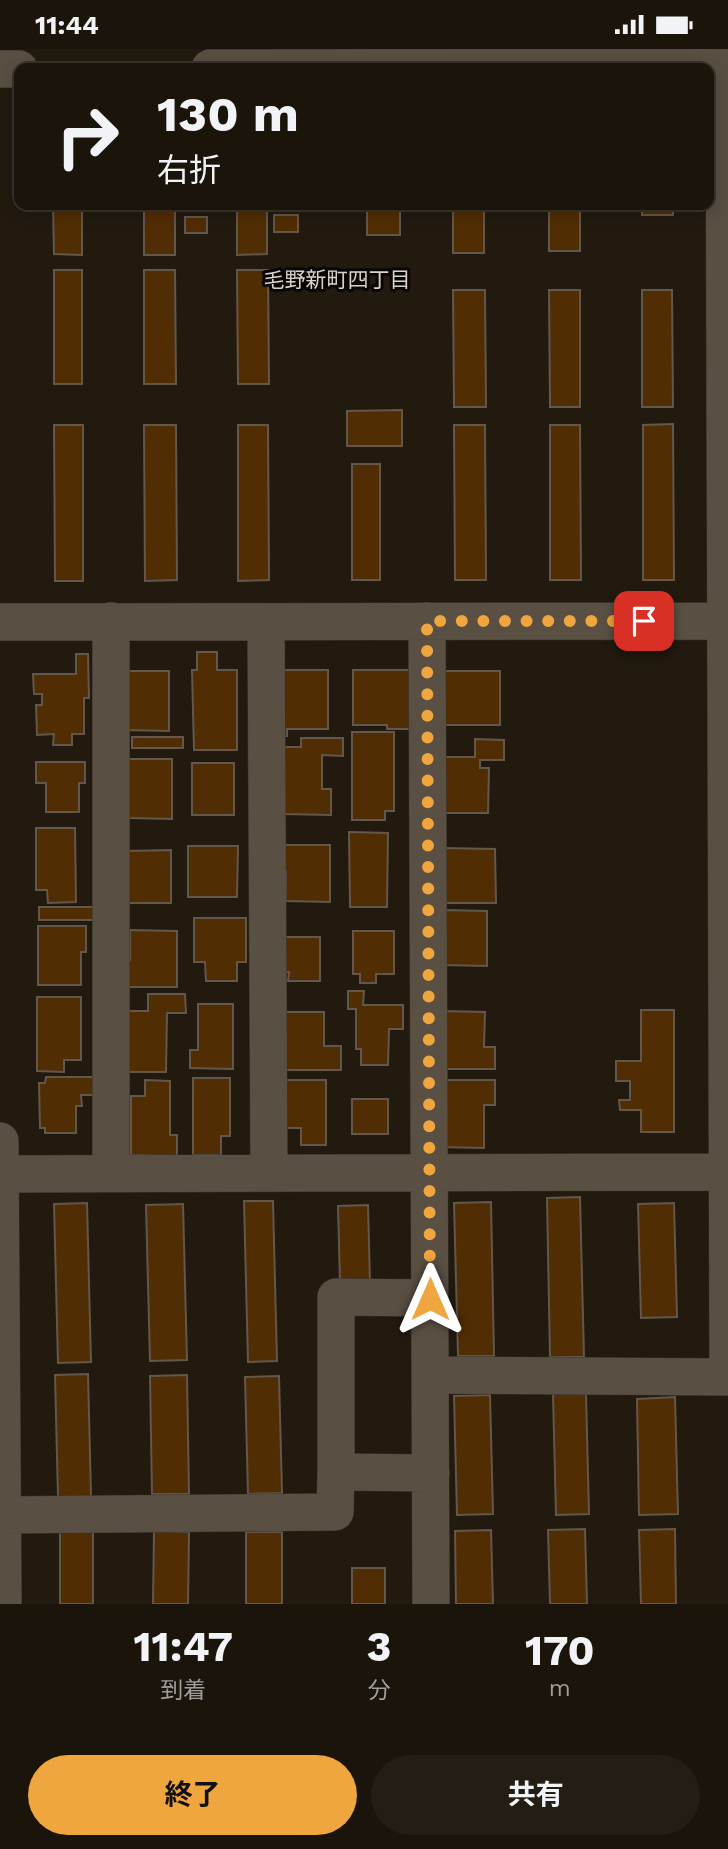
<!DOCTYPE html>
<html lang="ja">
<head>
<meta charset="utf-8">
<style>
  body { margin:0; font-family:"Work Sans","Noto Sans JP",sans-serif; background:#231d14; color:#f1f3f6; height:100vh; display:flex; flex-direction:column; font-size:26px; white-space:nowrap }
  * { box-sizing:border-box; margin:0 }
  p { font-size:23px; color:#9f9e9d }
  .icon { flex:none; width:38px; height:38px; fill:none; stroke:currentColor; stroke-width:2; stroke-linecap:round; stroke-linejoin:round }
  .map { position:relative; height:1555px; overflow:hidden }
  .panel { display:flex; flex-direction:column; background:#1a140b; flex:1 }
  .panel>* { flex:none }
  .hud { position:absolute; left:14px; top:14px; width:700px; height:147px; border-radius:14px; box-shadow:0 4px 18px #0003,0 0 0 2px #38332c; background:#1a140b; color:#f1f3f6; overflow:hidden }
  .pin { position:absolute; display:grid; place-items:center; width:60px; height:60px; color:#fff; margin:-30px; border-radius:14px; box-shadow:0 4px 10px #0006 }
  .me { position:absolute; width:77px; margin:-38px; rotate:0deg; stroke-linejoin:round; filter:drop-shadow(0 0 5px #0008) }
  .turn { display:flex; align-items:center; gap:24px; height:147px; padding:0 28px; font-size:32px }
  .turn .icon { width:91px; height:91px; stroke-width:2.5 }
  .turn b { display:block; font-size:49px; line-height:60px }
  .eta { display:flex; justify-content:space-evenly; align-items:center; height:119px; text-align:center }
  .eta b { font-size:42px; font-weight:700; line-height:49px }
  .action { display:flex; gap:14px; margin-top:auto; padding:14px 28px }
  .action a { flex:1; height:80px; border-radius:42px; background:#f0a63f; color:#111; font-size:28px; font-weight:700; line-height:80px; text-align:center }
  .action a+a { background:#231d14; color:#f1f3f6 }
  .status { display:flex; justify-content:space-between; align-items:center; height:49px; padding:0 35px; background:#1a140b; direction:ltr }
  .status svg { height:19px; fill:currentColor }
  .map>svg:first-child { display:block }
</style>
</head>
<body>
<div class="status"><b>11:44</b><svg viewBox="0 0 49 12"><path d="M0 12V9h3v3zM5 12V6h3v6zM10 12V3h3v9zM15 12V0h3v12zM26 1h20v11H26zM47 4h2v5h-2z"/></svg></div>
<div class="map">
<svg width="728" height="1555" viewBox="0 0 728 1555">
  <rect width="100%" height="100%" fill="#221a0f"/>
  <path fill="#512d04" stroke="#63574c" stroke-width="2" d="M 53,156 L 82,156 L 82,206 L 54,205 Z
    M 144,156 L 175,156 L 175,206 L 144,206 Z
    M 237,156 L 267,156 L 267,205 L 237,206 Z
    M 367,156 L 400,156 L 400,186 L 367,186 Z
    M 453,156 L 484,156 L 484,204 L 453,204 Z
    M 549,156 L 580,156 L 580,202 L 549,202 Z
    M 642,156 L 673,156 L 673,166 L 642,166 Z
    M 274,166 L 298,166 L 298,183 L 274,183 Z
    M 185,168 L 207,168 L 207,184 L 185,184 Z
    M 54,221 L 82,221 L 82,335 L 54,335 Z
    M 144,221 L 175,221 L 176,335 L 144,335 Z
    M 237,221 L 268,221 L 269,335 L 238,335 Z
    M 453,241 L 485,241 L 486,358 L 454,358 Z
    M 549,241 L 580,241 L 580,358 L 550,358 Z
    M 642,241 L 672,241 L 673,358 L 642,358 Z
    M 402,361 L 402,397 L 347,397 L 347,362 Z
    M 673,375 L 674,531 L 643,531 L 643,376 Z
    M 54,376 L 83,376 L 83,532 L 55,532 Z
    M 144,376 L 176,376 L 177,531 L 145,532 Z
    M 238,376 L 268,376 L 269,531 L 238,532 Z
    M 454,376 L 485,376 L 486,531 L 455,531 Z
    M 550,376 L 580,376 L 581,531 L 550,531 Z
    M 352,415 L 380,415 L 380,531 L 352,531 Z
    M 197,603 L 217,603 L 217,621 L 237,621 L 237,701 L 194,701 L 192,621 L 197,621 Z
    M 76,605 L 88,605 L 89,649 L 84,649 L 84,685 L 72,685 L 72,696 L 53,696 L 54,685 L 37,686 L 36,656 L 42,656 L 42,645 L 34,645 L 33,625 L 76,625 Z
    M 279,621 L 328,621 L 328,680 L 287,680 L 287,687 L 279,687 Z
    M 353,621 L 412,621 L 412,680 L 387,680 L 387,676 L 353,676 Z
    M 125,622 L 169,622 L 169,682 L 125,681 Z
    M 443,622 L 500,622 L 500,676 L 443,676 Z
    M 352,683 L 394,683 L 394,762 L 385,762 L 385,771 L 352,771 Z
    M 132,688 L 183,688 L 183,699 L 132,699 Z
    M 301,689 L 343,689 L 343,707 L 322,706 L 322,740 L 331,740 L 331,766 L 284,765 L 277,698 L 301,698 Z
    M 475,690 L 504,691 L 504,711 L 480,711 L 480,719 L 489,719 L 488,764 L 442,764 L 442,708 L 475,708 Z
    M 128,710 L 172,710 L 172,770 L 129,769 Z
    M 36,713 L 85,713 L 85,734 L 79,734 L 79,763 L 46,763 L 46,734 L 36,734 Z
    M 192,714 L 234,714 L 234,766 L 192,766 Z
    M 36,779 L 75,779 L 76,853 L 48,854 L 47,841 L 36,841 Z
    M 349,783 L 388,784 L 387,858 L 350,858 Z
    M 279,796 L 330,796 L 330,853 L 286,852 L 286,822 L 279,821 Z
    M 188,797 L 238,797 L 237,848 L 188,848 Z
    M 443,799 L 495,800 L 496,854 L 443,854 Z
    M 171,801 L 171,854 L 125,854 L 126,802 Z
    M 39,858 L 93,858 L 94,871 L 39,871 Z
    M 443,861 L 487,862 L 487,917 L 443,916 Z
    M 194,869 L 246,869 L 246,913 L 237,913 L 237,932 L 206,932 L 205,913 L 194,913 Z
    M 38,877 L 86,877 L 86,903 L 81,903 L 81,936 L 38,936 Z
    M 130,881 L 177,882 L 177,938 L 123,938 L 123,911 L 130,911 Z
    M 353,882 L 394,882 L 394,925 L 376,925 L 376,934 L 360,934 L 360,925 L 353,925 Z
    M 282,888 L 320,888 L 320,932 L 288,932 L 289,923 L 281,923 Z
    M 348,942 L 364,942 L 363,956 L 403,956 L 403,980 L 389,980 L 388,1016 L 361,1016 L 361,1000 L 356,1000 L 356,960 L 348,960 Z
    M 148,945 L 185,945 L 186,964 L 167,964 L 166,1023 L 129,1023 L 122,962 L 148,962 Z
    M 37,948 L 81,948 L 81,1011 L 64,1011 L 64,1023 L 37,1022 Z
    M 198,955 L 233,955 L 233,1020 L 190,1019 L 190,1001 L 198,1001 Z
    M 641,961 L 674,961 L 674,1083 L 641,1083 L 641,1061 L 620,1061 L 619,1051 L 630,1051 L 630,1032 L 616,1032 L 616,1012 L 641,1012 Z
    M 443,962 L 485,963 L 484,998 L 495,998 L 495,1020 L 444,1020 Z
    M 282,963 L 324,963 L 324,997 L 341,997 L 341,1021 L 281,1021 Z
    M 46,1028 L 95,1028 L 94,1046 L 81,1046 L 82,1057 L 76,1057 L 76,1084 L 45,1084 L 45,1079 L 40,1079 L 39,1034 L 45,1034 Z
    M 193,1029 L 230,1029 L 230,1087 L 221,1087 L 221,1106 L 193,1106 Z
    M 145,1031 L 170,1032 L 170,1086 L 177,1086 L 177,1107 L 131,1106 L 131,1047 L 145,1047 Z
    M 282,1031 L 326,1031 L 326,1096 L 301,1096 L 301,1079 L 283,1079 Z
    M 440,1031 L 495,1031 L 495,1056 L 484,1056 L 484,1099 L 440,1098 Z
    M 352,1050 L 388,1050 L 388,1085 L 352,1085 Z
    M 580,1148 L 584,1308 L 550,1308 L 547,1149 Z
    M 244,1152 L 273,1152 L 277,1312 L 248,1313 Z
    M 491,1153 L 494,1307 L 458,1307 L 454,1154 Z
    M 87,1154 L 91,1313 L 58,1314 L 54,1155 Z
    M 674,1154 L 677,1268 L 641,1269 L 638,1155 Z
    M 183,1155 L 187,1311 L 150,1312 L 146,1156 Z
    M 368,1156 L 370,1232 L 340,1233 L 338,1157 Z
    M 88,1325 L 91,1447 L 58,1448 L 55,1326 Z
    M 187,1326 L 189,1445 L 152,1445 L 150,1327 Z
    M 279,1327 L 282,1444 L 248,1445 L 245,1328 Z
    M 586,1344 L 589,1465 L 556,1466 L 553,1345 Z
    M 490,1346 L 493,1465 L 457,1466 L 454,1347 Z
    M 675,1348 L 678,1465 L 639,1466 L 637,1350 Z
    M 585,1480 L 587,1555 L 550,1555 L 548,1481 Z
    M 675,1480 L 676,1555 L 641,1555 L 639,1481 Z
    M 60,1481 L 93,1482 L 93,1555 L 60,1555 Z
    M 491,1481 L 493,1555 L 456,1555 L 455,1482 Z
    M 154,1482 L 189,1483 L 188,1555 L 153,1555 Z
    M 246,1483 L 282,1483 L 282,1555 L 246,1555 Z
    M 352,1519 L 385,1519 L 385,1555 L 352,1555 Z"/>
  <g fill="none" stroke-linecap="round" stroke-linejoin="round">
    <defs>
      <path id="minor" d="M 724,0 L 728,1324
        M 210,19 L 728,18
        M 0,20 L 19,20
        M 427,572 L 431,1555
        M 0,573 L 728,572
        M 266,573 L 269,1124
        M 0,1092 L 3,1555
        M 111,1124 L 111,572
        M 0,1125 L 728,1123
        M 430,1326 L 728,1328
        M 336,1423 L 336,1248 L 430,1249
        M 2,1466 L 335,1463 L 336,1423 L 431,1424"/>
    </defs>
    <use href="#minor" stroke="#38322e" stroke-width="38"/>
    <use href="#minor" stroke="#594f43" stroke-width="37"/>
  </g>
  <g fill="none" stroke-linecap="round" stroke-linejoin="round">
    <path stroke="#f0a63f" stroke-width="12" stroke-dasharray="0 21.6" d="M 430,1250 L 427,572 L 644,572"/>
  </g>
  <g text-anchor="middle" stroke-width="6" stroke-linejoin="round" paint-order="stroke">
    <g font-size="21" fill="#d9d3cc" stroke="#090603">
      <text x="337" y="238">毛野新町四丁目</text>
    </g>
  </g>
</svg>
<div class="pin" style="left:644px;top:572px;background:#d93025"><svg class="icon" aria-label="arrive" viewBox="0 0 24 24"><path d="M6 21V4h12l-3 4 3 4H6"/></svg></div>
<svg class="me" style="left:430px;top:1250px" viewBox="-20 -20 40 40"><path d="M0-17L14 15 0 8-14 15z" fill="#f0a63f" stroke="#fff" stroke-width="4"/></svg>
<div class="hud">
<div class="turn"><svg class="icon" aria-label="right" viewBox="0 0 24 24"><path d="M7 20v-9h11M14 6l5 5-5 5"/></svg><div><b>130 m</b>右折</div></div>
</div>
</div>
<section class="panel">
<div class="eta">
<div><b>11:47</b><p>到着</p></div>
<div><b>3</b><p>分</p></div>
<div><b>170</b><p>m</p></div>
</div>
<div class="action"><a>終了</a><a>共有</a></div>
</section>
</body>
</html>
